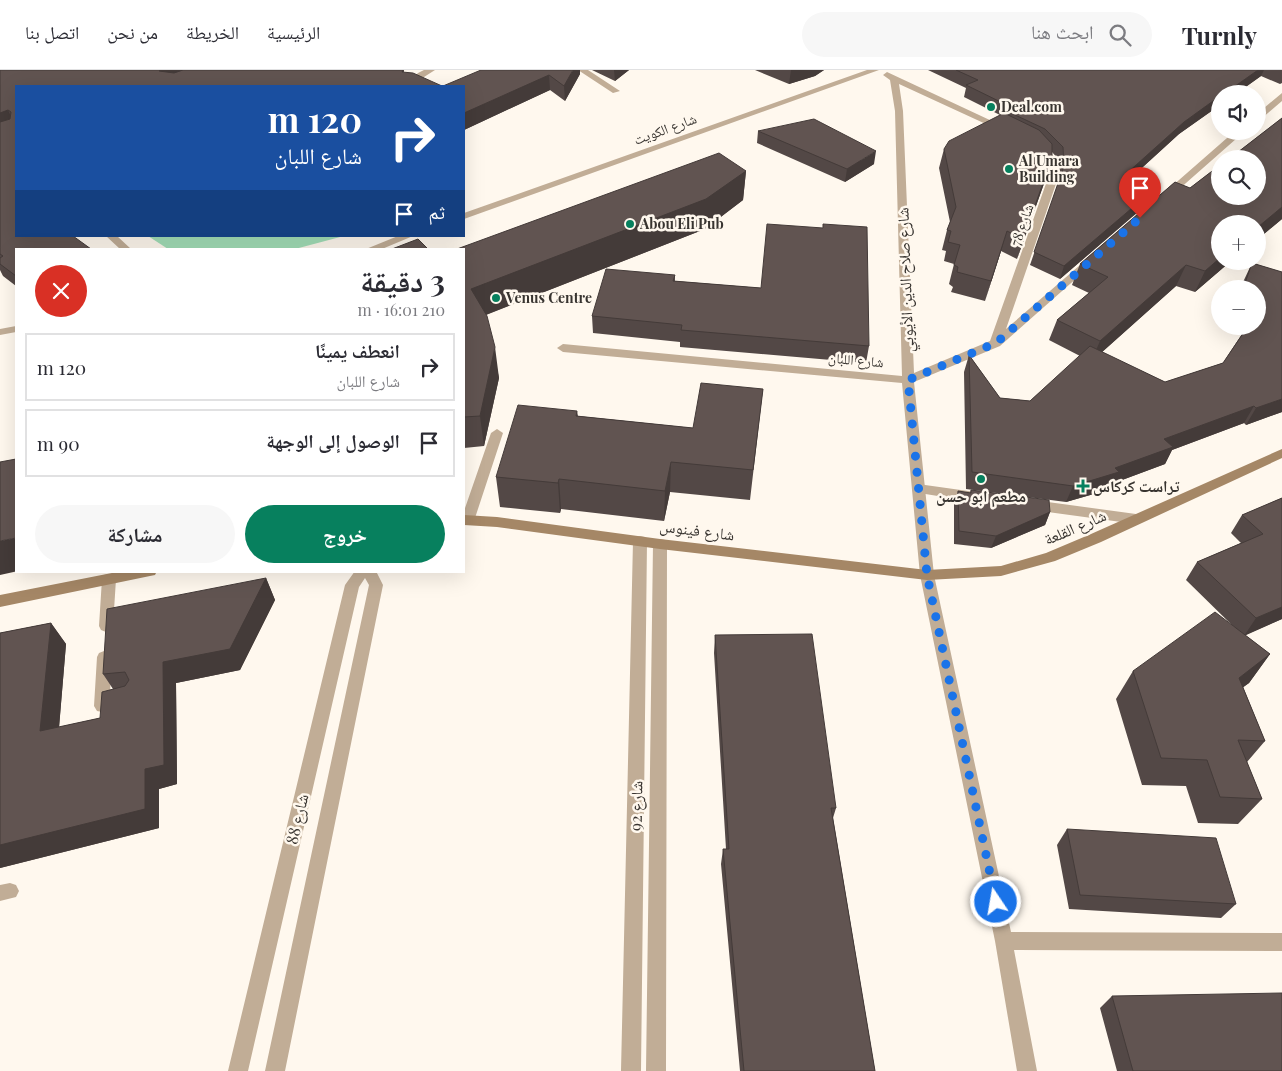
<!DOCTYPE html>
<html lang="ar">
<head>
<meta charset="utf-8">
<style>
  body { margin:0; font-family:"Playfair Display","Noto Naskh Arabic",serif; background:#f7f7f7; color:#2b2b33; direction:rtl; height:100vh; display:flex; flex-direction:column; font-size:19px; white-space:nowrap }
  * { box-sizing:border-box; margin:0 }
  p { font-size:16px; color:#7c7c81 }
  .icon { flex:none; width:28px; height:28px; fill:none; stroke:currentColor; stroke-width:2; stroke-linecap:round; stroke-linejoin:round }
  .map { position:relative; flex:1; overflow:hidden; direction:ltr }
  .panel { position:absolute; left:15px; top:178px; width:450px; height:325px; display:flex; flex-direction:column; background:#fff; border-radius:0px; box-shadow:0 5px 20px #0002; direction:rtl }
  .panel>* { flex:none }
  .hud { position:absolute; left:15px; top:15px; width:450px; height:152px; border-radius:0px; box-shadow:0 5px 20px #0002; direction:rtl; background:#1a4fa0; color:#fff; overflow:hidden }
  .controls { position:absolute; left:1211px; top:15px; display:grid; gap:10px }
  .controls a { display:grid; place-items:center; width:55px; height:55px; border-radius:50%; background:#fff; box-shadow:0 5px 20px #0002; font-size:25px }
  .pin { position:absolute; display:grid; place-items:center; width:42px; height:42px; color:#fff; margin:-51px -21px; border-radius:50% 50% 50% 0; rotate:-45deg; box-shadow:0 0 5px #0007 }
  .pin .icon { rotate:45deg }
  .me { position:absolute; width:55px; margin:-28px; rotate:348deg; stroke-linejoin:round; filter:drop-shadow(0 0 4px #0008) }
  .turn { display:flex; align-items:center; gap:18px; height:105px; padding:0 20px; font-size:22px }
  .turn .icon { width:65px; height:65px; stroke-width:2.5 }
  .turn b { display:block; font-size:35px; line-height:42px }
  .then { display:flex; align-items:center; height:48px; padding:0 20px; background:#0003; gap:10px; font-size:19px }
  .round { display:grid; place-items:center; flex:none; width:52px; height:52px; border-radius:26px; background:#f7f7f7 }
  .summary { display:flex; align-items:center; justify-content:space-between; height:85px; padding:0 20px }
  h1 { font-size:30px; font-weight:700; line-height:38px }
  .action { display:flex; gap:10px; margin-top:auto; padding:10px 20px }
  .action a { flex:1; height:58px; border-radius:30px; background:#07805e; color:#fff; font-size:20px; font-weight:700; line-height:58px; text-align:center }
  .action a+a { background:#f7f7f7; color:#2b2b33 }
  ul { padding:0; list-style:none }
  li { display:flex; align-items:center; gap:15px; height:68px; margin:0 10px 8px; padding:0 10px; border:2px solid #e1e1e2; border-radius:0px }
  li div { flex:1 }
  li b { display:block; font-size:19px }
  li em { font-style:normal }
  header { display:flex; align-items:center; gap:30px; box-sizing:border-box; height:70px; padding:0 25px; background:#fff; border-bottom:1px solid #e1e1e2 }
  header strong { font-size:24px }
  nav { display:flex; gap:28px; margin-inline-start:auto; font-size:18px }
  .search { width:350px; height:45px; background:#f7f7f7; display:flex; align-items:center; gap:12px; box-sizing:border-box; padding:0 18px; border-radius:28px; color:#7c7c81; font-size:19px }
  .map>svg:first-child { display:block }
</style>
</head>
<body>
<header>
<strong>Turnly</strong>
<div class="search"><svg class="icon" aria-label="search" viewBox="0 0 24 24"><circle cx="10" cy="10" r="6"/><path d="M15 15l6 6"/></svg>ابحث هنا</div>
<nav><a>الرئيسية</a><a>الخريطة</a><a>من نحن</a><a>اتصل بنا</a></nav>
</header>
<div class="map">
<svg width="1282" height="1001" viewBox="0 0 1282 1001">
  <rect width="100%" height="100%" fill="#fff8ee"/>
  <path fill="#a2deb7" d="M 148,166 L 344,166 L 295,179 L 168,179 Z"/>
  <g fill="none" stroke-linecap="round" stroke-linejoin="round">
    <path fill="#c1ad96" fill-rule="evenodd" d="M 578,0 L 588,0 L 620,21 L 613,23 Z
      M 497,359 L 503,363 L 474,451 L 472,454 L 464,455 L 464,441 L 491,363 Z
      M 918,414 L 975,422 L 980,424 L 981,427 L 980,430 L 975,432 L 913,422 L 912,419 L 913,416 Z
      M 1033,430 L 1136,444 L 1141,446 L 1143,449 L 1141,452 L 1136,454 L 1033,440 L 1028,438 L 1026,435 L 1028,432 Z
      M 109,504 L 114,505 L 116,509 L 113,556 L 111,560 L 106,562 L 101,560 L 99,556 L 102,509 L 104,505 Z
      M 104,581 L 109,583 L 111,587 L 110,630 L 115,635 L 112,640 L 102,642 L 97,641 L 94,636 L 97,587 L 99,583 Z"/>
    <path fill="#c1ad96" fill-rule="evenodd" d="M 424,0 L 435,0 L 424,7 L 415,16 L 406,16 L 418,3 Z
      M 867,0 L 879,0 L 464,149 L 464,143 Z
      M 887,2 L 1009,59 L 1004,62 L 1001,61 L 899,14 L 903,41 L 914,303 L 990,271 L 1048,108 L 1048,92 L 1036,78 L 1036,74 L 1042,74 L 1058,91 L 1058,108 L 1006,259 L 1087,189 L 1095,189 L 1096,191 L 1000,276 L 914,312 L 934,505 L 1011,862 L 1282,863 L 1282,881 L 1014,880 L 1037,1001 L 1017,1001 L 995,871 L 920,505 L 902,313 L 563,282 L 557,278 L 563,274 L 902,306 L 895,41 L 890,10 L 883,5 Z
      M 1282,23 L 1282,31 L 1261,49 L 1258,50 L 1258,43 Z
      M 1235,61 L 1245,61 L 1169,128 L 1163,128 L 1163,124 Z
      M 106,166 L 117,166 L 131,179 L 120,179 Z
      M 398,166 L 413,166 L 382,179 L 366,179 Z
      M 16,256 L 16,262 L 0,265 L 0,259 Z
      M 640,466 L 645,467 L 647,471 L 641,1001 L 621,1001 L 633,471 L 635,467 Z
      M 660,469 L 665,470 L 667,474 L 666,1001 L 646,1001 L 653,474 L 655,470 Z
      M 355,501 L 376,501 L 383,515 L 285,1001 L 265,1001 L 369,515 L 365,508 L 359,517 L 248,1001 L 228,1001 L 345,515 Z
      M 10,813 L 16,815 L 19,821 L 16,827 L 0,831 L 0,815 Z"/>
    <path fill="#a58766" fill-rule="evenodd" d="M 1282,379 L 1282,388 L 1101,472 L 1055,491 L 1001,506 L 927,510 L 660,479 L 497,457 L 464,455 L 464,445 L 497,447 L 660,469 L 927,500 L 1001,496 L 1046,483 L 1091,464 Z
      M 122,501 L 157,501 L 155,505 L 150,506 L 0,537 L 0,525 Z"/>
  </g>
  <path fill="#534846" d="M 0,0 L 404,0 L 404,2 L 16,16 L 16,216 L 3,206 L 0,200 Z
    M 481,0 L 580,4 L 565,31 L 550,20 L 464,60 L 464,16 Z
    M 592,0 L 629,0 L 615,11 Z
    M 755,0 L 824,0 L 815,6 L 789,14 Z
    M 928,0 L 1282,0 L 1282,13 L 1280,14 L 1261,6 L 1179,64 L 1133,106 L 1159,115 L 1154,128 L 1060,209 L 1030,195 L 1060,108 L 1059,90 L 1052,82 L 1052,88 L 1046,108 L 1017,189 L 1001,181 L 985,231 L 951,222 L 953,217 L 949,214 L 954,194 L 944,191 L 946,181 L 942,180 L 947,160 L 950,152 L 939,98 L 944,79 L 1000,45 L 964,27 L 966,18 Z
    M 1282,48 L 1282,149 L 1258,169 L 1258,154 L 1220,154 L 1220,191 L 1231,191 L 1195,222 L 1176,216 L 1102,282 L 1165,312 L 1223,293 L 1244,261 L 1235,257 L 1236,256 L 1258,256 L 1258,219 L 1240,219 L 1244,210 L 1252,193 L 1282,202 L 1282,342 L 1246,355 L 1244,353 L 1172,380 L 1165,394 L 1114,413 L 1111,419 L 1066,432 L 966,419 L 964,302 L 969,285 L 1000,328 L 1030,331 L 1080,286 L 1049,270 L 1057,250 L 1089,223 L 1072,215 L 1080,194 L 1175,112 L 1190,118 L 1220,95 L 1220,126 L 1258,126 L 1258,89 L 1229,89 Z
    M 758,61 L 874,94 L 845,112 L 757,73 Z
    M 746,101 L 743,130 L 705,159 L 486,245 L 499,308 L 484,376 L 464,378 L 464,179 Z
    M 823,154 L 869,276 L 866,293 L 680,277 L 680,272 L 593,263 L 592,246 L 675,205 L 675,211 L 761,218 L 823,158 Z
    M 763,319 L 750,430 L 670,422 L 664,451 L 561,439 L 560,443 L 500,437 L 496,407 L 577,341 L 578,346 L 693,358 Z
    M 971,420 L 1050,442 L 1045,455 L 991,478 L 954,474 L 954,434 L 958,421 L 970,423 Z
    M 1282,428 L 1282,549 L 1245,565 L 1270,584 L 1249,613 L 1243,617 L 1265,671 L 1247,692 L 1262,729 L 1238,754 L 1198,753 L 1186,716 L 1142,715 L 1116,629 L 1133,601 L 1236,559 L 1186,510 L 1197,492 L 1241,473 L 1231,463 L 1242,445 Z
    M 266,508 L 275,530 L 240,600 L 176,613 L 177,714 L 159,719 L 159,758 L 0,798 L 0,563 L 51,553 L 66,574 L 59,657 L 100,648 L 113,619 L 103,604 Z
    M 715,565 L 836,738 L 833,748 L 875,1001 L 740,1001 L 721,794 L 723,779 L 726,779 L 714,583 Z
    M 1067,759 L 1236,834 L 1221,848 L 1069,839 L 1057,775 Z
    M 1112,926 L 1282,1001 L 1117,1001 L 1100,938 Z"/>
  <path fill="#443b39" d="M 160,0 L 208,0 L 165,14 L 159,1 Z
    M 573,0 L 580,0 L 580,4 L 565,31 L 564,16 Z
    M 614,0 L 629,0 L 615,11 Z
    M 791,0 L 824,0 L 815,6 L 789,14 Z
    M 1258,0 L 1264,0 L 1261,6 L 1236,24 L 1224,24 Z
    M 549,5 L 550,20 L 464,60 L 464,43 Z
    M 1220,26 L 1220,35 L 1179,64 L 1122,116 L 1126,104 L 1184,52 Z
    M 8,40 L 15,55 L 0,60 L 0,43 Z
    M 876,81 L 874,94 L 845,112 L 847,99 Z
    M 1052,88 L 1046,108 L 1017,189 L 1023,169 Z
    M 746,101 L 743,130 L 705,159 L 475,249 L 471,219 Z
    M 1159,115 L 1154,128 L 1060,209 L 1064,196 Z
    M 1282,137 L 1282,149 L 1258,169 L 1258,157 Z
    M 1007,161 L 1001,181 L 985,231 L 991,211 Z
    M 1220,188 L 1220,191 L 1231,191 L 1195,222 L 1205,201 Z
    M 1186,195 L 1176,216 L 1091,292 L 1100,271 Z
    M 495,277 L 499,308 L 484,376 L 480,346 Z
    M 1282,329 L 1282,342 L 1246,355 L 1256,338 Z
    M 1254,336 L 1244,353 L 1172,380 L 1165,394 L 1114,413 L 1111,419 L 1066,432 L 1073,416 L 1115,398 L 1164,369 Z
    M 671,392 L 670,422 L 664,451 L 665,421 Z
    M 559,409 L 561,439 L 560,443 L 558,413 Z
    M 1050,442 L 1045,455 L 991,478 L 996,466 Z
    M 16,468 L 16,501 L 18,501 L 0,505 L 0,471 Z
    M 266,508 L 275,530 L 240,600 L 176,613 L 177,714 L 159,719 L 159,758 L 0,798 L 0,775 L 145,699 L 163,592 Z
    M 1282,537 L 1282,549 L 1244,566 L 1256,548 Z
    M 51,553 L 66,574 L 57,682 L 40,661 Z
    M 1270,584 L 1249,613 L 1218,636 L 1239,608 Z"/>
  <path fill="#615451" stroke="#443b39" d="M 0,0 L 160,0 L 159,1 L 174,3 L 183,0 L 403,0 L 402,2 L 413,3 L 442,16 L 16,16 L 16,166 L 73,166 L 91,179 L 16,179 L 16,206 L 0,194 L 0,188 L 3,186 L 0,184 L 0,52 L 10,49 L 11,42 L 8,40 L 0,43 Z
    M 481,0 L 573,0 L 564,16 L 549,5 L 464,43 L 464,16 L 443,16 Z
    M 956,0 L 1258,0 L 1224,24 L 1220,24 L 1220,26 L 1184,52 L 1126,104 L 1159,115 L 1064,196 L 1034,182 L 1064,96 L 1063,77 L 1045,59 L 1013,44 L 1019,41 L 966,15 L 978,10 Z
    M 1004,43 L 1039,60 L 1052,74 L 1052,88 L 1023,169 L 1007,161 L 991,211 L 957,202 L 958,197 L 954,195 L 960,175 L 948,172 L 951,161 L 947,160 L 956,137 L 944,79 L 949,71 Z
    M 1282,48 L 1282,137 L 1258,157 L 1258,154 L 1220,154 L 1220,188 L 1205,201 L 1186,195 L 1100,271 L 1057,250 L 1108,207 L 1080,194 L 1175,112 L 1190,118 L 1220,95 L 1220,126 L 1258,126 L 1258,89 L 1229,89 Z
    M 814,49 L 876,81 L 847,99 L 758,61 Z
    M 719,83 L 746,101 L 706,129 L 471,219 L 487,246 L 495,277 L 480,346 L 464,347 L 464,179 L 457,179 Z
    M 767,154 L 823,158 L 823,154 L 867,157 L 869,276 L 681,260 L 682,255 L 592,246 L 606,199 L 675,205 L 673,211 L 761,218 Z
    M 418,169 L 428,179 L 392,179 Z
    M 1252,193 L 1282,202 L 1282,329 L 1256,338 L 1254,336 L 1164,369 L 1173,377 L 1115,398 L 1119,402 L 1073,416 L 972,402 L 969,285 L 1000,328 L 1030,331 L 1090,276 L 1165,312 L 1223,293 L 1248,256 L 1258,256 L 1258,219 L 1243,219 Z
    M 701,313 L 763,319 L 753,400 L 671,392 L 665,421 L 559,409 L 558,413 L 496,407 L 518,335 L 577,341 L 576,346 L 693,358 Z
    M 16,389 L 16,468 L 0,471 L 0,392 Z
    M 971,420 L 1049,430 L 1050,442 L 996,466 L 959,461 L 958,421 L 971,423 Z
    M 1282,428 L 1282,537 L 1256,548 L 1197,492 L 1263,464 L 1242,445 Z
    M 266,508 L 230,579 L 163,592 L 164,695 L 145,699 L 145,739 L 0,775 L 0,563 L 51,553 L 40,661 L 100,648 L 102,622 L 125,616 L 129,610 L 125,602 L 103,604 L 107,539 Z
    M 1215,542 L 1270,584 L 1239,608 L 1265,671 L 1238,670 L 1262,729 L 1220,727 L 1207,690 L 1161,688 L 1133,601 Z
    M 812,564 L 836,738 L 831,738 L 875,1001 L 744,1001 L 723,779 L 729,779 L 715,565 Z
    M 1067,759 L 1216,768 L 1236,834 L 1080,825 Z
    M 1282,923 L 1282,1001 L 1133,1001 L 1112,926 Z"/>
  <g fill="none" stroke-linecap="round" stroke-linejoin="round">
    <path stroke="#1a73e8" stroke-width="9" stroke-dasharray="0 16.2" d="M 996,832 L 927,505 L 908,310 L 996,273 L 1140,148"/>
  </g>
  <g fill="#07805e" stroke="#fff8ee" stroke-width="2">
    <circle cx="991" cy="37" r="5"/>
    <circle cx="1009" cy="99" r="5"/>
    <circle cx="630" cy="154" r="5"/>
    <circle cx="496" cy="228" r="5"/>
    <circle cx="981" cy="409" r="5"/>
    <path d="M1080.5 408.5h5v5h5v5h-5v5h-5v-5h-5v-5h5z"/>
  </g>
  <g text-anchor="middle" stroke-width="5" stroke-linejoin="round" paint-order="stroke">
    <g font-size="14" font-weight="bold" fill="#383430" stroke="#fff8ee" text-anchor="start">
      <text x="1001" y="42">Deal.com</text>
      <text x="1019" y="96">Al Umara<tspan x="1019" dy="16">Building</tspan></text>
      <text x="640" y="159">Abou Eli Pub</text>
      <text x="506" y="233">Venus Centre</text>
    </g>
    <g font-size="14" fill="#383430" stroke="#fff8ee">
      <text transform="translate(665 59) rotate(-20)" y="5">شارع الكويت</text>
      <text transform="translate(1022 155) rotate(-71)" y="5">شارع 78</text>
      <text transform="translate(856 290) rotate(5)" y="5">شارع اللبان</text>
    </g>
    <g font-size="16" fill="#383430" stroke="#fff8ee">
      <text transform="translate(905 210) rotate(-92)" y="6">شارع صلاح الدين الأيوبي</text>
      <text transform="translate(1075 457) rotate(-23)" y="6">شارع القلعة</text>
      <text transform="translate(697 460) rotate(7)" y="6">شارع فينوس</text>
      <text transform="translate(636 736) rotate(-89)" y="6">شارع 92</text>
      <text transform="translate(297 749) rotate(-77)" y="6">شارع 88</text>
    </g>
    <g font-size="16" font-weight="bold" fill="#383430" stroke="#fff8ee" text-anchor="start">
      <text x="1093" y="422">تراست كركاس</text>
      <text x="981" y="432" text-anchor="middle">مطعم ابو حسن</text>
    </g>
  </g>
</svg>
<div class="controls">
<a><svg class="icon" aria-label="sound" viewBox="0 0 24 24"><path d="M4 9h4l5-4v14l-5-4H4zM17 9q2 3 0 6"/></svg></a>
<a><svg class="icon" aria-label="search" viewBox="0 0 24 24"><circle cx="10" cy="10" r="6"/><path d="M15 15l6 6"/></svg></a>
<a>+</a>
<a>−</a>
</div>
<div class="pin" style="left:1140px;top:148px;background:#d93025"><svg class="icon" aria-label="arrive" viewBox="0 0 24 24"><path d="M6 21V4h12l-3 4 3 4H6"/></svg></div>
<svg class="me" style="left:996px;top:832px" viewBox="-20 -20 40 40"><circle r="17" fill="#1a73e8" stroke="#fff" stroke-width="3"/><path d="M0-11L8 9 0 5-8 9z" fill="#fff"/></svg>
<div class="hud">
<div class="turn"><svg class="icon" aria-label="right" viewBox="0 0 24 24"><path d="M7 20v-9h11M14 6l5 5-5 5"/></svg><div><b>120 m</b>شارع اللبان</div></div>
<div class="then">ثم<svg class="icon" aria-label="arrive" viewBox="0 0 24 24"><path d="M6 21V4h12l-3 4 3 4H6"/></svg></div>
</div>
<section class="panel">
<div class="summary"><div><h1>3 دقيقة</h1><p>210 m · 16:01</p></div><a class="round" style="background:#d93025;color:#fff"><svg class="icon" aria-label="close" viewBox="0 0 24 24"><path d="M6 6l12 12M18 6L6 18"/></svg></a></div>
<ul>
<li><svg class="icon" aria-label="right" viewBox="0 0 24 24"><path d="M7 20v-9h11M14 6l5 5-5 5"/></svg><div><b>انعطف يمينًا</b><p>شارع اللبان</p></div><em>120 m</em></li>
<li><svg class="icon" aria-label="arrive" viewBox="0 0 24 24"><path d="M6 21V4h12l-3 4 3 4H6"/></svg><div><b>الوصول إلى الوجهة</b></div><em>90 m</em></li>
</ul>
<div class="action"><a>خروج</a><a>مشاركة</a></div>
</section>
</div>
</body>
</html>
